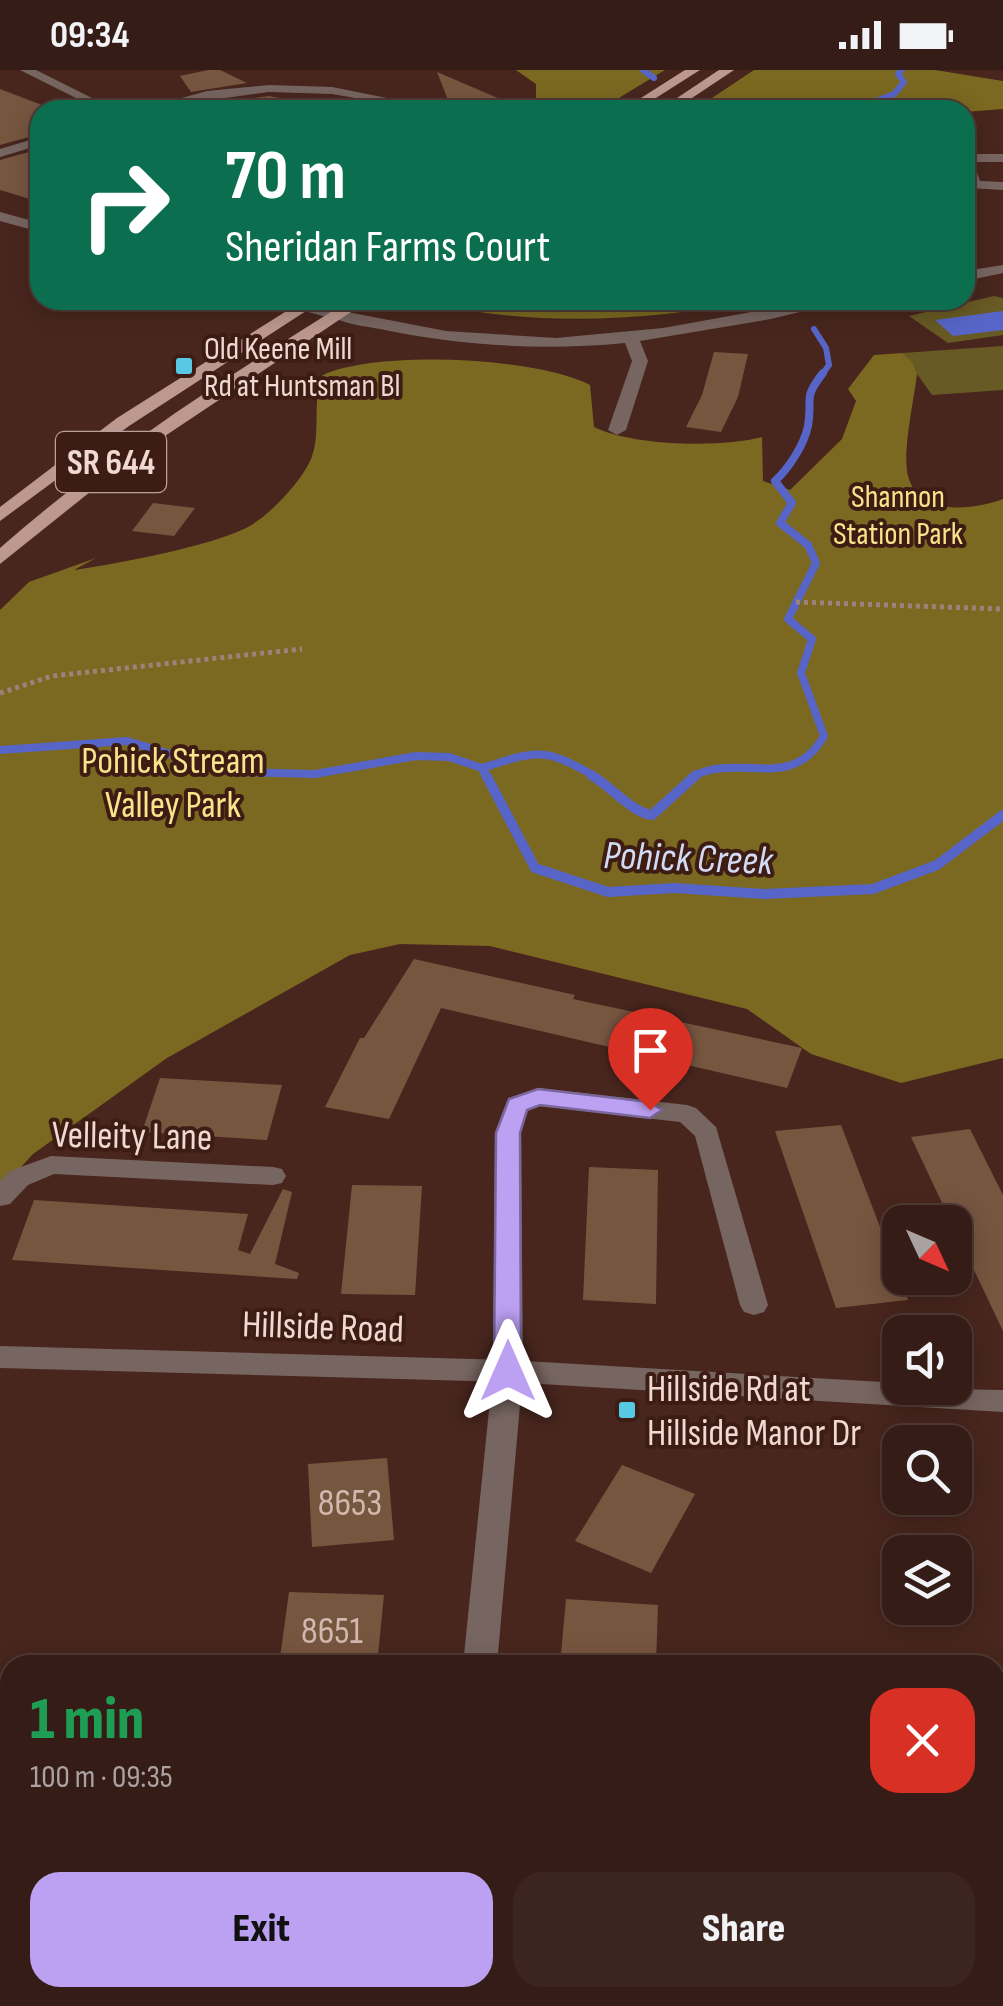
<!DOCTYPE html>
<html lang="en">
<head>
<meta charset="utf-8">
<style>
  body { margin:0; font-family:"Sofia Sans Condensed",sans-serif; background:#3d251f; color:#f1f3f6; height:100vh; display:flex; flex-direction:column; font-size:38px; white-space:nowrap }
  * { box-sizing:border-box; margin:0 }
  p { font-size:32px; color:#aaa1a1 }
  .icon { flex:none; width:55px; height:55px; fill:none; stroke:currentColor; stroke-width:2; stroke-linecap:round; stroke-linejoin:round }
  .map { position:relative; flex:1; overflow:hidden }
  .details { position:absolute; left:0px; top:1585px; width:1005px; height:352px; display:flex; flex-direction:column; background:#361c16; border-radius:30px 30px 0 0; box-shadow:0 5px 25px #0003,0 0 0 2px #503a35 }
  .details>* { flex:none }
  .hud { position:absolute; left:30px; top:30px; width:945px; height:210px; border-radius:30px; box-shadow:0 5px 25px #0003,0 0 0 2px #503a35; background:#0b6e4f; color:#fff; overflow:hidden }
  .needle { width:65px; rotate:134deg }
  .buttons { position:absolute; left:882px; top:1135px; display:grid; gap:20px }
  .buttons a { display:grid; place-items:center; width:90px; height:90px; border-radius:20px; background:#361c16; box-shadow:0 5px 25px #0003,0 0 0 2px #503a35; font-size:50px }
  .pin { position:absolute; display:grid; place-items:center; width:85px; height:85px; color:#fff; margin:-102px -42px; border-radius:50% 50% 50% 0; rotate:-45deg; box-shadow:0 0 10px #0007 }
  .pin .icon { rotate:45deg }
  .me { position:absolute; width:110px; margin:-55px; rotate:0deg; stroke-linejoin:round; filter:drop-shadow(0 0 8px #0008) }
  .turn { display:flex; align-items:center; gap:35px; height:210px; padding:0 30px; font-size:45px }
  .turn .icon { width:130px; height:130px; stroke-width:2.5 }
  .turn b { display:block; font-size:70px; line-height:85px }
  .round { display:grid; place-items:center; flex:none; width:105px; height:105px; border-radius:30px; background:#3d251f }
  .summary { display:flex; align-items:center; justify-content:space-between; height:170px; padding:0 30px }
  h1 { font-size:60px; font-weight:800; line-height:75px; color:#1e9e55 }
  .action { display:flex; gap:20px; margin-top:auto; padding:20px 30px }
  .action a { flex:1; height:115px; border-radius:30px; background:#bca0f2; color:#111; font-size:40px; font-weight:800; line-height:115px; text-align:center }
  .action a+a { background:#3d251f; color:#f1f3f6 }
  .status { display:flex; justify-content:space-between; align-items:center; height:70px; padding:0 50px; background:#361c16; direction:ltr }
  .status svg { height:28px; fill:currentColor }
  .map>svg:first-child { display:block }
</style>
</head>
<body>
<div class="status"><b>09:34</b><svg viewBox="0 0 49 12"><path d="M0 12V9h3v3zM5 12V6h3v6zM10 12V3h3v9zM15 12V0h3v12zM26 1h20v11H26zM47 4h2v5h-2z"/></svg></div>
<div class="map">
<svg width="1003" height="1936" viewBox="0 0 1003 1936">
  <rect width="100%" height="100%" fill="#48261e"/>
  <path fill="#685a24" d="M 994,226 L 1003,228 L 1003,265 L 948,273 L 909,246 Z
    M 1003,276 L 1003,320 L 932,325 L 902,283 Z"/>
  <path fill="#7b6921" d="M 516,0 L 665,0 L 599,40 L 536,40 L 536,14 Z
    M 754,0 L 935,0 L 1003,11 L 1003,39 L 965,42 L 694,40 Z
    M 421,230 L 758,230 C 647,251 531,259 421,230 Z
    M 902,283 L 912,292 L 917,304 C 914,330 902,382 908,406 C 919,447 973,440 1003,429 L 1003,988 L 901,1013 L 811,984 L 747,939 L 490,876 L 400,874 L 350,885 L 167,988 L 33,1084 L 0,1120 L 0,540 L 29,512 L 96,488 L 74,500 C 116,494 212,476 248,457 C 270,445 301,412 311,389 C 322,363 311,331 323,305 C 377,280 538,287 590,315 L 594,357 C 632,376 721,378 762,367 L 763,411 L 790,420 L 842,369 L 856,331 L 848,319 L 874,285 Z"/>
  <path fill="#5865c8" d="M 1003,241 L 1003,260 L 953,266 L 935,250 Z"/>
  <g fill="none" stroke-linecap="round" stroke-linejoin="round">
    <path stroke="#5865c8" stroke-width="6" d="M 643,0 L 654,8
      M 852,40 L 894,24 L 904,12 L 898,4 L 902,0
      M 814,259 L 826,278 L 829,295 L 821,306"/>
    <path stroke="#5865c8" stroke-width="8" d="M 0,680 L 127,671 L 230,702 L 315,704 L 416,686 L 449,687 L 482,698 L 487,707
      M 482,698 C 538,680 544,677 596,707
      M 692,707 C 738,681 791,724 824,666 L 801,603 L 812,569 L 788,549 L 816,493 L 808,475 L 780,453 L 792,433 L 775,411 C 789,398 804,375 808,356 C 813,327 802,330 823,303"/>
    <path stroke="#5865c8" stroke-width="10" d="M 486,705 L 535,798 L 608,822 L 675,818 L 765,824 L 873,819 L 937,795 L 1003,745
      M 591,705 C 612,717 631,742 652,745 L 696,705"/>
  </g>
  <path fill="#775640" d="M 208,0 L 220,0 L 247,13 L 191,22 L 180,6 Z
    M 437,2 L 526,40 L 452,40 Z
    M 0,19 L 55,40 L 40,40 L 40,64 L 0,75 Z
    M 269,26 L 314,34 L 313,40 L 204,40 L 200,35 Z
    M 40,79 L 40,132 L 0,120 L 0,90 Z
    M 714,282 L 748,284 L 738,327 L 721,362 L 686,357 L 702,325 Z
    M 153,433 L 195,438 L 174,466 L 132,461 Z
    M 414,889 L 575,925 L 573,929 L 802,978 L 787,1018 L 441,938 L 389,1049 L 325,1037 L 360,968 L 364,968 Z
    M 160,1008 L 282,1015 L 267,1070 L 142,1062 Z
    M 841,1055 L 908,1230 L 836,1238 L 775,1061 Z
    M 970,1059 L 1003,1125 L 1003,1261 L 955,1160 L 955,1152 L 951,1152 L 911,1067 Z
    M 589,1097 L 658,1100 L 656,1234 L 583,1230 Z
    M 352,1115 L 422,1116 L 415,1225 L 341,1224 Z
    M 283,1119 L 292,1122 L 275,1194 L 299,1203 L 297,1209 L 12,1190 L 34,1130 L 248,1144 L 238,1180 L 250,1184 Z
    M 387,1388 L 394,1470 L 312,1477 L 308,1394 Z
    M 622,1395 L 695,1424 L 651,1503 L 575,1471 Z
    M 289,1522 L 384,1525 L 377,1595 L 279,1595 Z
    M 566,1529 L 658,1535 L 656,1595 L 560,1595 Z"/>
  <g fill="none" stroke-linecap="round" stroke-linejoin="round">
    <path stroke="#9e817a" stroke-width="5" stroke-dasharray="4 4" stroke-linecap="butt" d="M 796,532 L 1003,539
      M 0,623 L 52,606 L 302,579"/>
    <path fill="#776561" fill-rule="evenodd" d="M 20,0 L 36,0 L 116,40 L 100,40 Z
      M 269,15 L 332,17 L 402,31 L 396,35 L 332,24 L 269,22 L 138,40 L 207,21 Z
      M 40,67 L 40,75 L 0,87 L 0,79 Z
      M 965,84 L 1003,84 L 1003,92 L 973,92 L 980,111 L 1003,112 L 1003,120 L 969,118 Z
      M 1003,195 L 1003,203 L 965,211 L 965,201 Z
      M 818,230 L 849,230 L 771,249 L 640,271 L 648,291 L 626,360 L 617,365 L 608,360 L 632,291 L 625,273 C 542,281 462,276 380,259 C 364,256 342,254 329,245 L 337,240 L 446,261 L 556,268 L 663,258 Z
      M 538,1018 L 687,1035 L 696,1038 L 716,1057 L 768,1235 L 764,1242 L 754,1245 L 744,1242 L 740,1235 L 695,1066 L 680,1052 L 540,1036 L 528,1040 L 521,1063 L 523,1301 L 497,1595 L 463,1595 L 493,1301 L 495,1063 L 508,1029 Z
      M 51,1086 L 273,1097 L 282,1099 L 286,1106 L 282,1113 L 273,1115 L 54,1104 L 28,1115 L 10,1134 L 0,1136 L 0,1111 L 10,1101 Z
      M 181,1928 L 225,1928 L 221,1936 L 177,1936 Z"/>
    <path fill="#776561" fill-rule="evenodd" d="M 0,142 L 40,153 L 40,162 L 0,151 Z
      M 265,230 L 293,230 L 345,245 L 337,250 Z
      M 0,1276 L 508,1290 L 900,1313 L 900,1318 L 1003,1320 L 1003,1342 L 508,1312 L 0,1298 Z"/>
    <path fill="#bd988f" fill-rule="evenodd" d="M 685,0 L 700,0 L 637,40 L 622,40 Z
      M 719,0 L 734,0 L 674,40 L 659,40 Z
      M 304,230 L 323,230 L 129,356 L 0,451 L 0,437 L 117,348 Z
      M 350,230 L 369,230 L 135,386 L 0,494 L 0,478 C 108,383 228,306 350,230 Z"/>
  </g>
  <path fill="#bca0f2" stroke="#7a689d" stroke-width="2.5" d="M 538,1019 L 650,1032 L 662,1040 L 650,1048 L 540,1035 L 527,1040 L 520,1063 L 521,1301 L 517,1308 L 498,1308 L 494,1301 L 496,1063 L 509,1029 Z"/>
  <g fill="#57c9e2" stroke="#3d1c14" stroke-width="4">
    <rect x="174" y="286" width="20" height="20" rx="5"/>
    <rect x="617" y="1330" width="20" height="20" rx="5"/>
  </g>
  <g text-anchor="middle" stroke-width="8" stroke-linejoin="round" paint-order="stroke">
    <g font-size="32" fill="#f0d9d3" stroke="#3d1c14" text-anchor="start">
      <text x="204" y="289">Old Keene Mill<tspan x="204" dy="37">Rd at Huntsman Bl</tspan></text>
    </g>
    <g font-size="32" fill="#fae38b" stroke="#3d1c14">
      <text x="898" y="437">Shannon<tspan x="898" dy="37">Station Park</tspan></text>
    </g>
    <rect fill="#3d1c14" stroke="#baa09a" stroke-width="2.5" x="56" y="362" width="110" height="60" rx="8"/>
    <g font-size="35" font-weight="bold" fill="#f0d9d3">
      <text x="111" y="404">SR 644</text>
    </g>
    <g font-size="38" fill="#fae38b" stroke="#3d1c14">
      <text x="173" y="703">Pohick Stream<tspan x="173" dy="44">Valley Park</tspan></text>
    </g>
    <g font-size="38" fill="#f0d9d3" stroke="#3d1c14">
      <text transform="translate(132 1065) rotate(1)" y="13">Velleity Lane</text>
      <text transform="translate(323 1256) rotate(2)" y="13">Hillside Road</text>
    </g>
    <g font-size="38" fill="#f0d9d3" stroke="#3d1c14" text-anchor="start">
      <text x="647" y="1331">Hillside Rd at<tspan x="647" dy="44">Hillside Manor Dr</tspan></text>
    </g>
    <g font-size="38" fill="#d2b8ae">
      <text x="350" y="1445">8653</text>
      <text x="332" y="1573">8651</text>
    </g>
    <g font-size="40" font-style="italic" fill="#d3daf4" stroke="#3d1c14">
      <text transform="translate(688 787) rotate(2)" y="14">Pohick Creek</text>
    </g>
  </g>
</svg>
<div class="buttons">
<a><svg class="needle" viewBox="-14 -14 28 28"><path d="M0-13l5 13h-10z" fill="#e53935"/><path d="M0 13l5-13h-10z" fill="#aaa1a1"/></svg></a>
<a><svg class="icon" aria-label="sound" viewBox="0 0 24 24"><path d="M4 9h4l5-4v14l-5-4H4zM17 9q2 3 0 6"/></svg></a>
<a><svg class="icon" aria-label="search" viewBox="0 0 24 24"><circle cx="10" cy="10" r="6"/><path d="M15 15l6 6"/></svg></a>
<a><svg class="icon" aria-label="layers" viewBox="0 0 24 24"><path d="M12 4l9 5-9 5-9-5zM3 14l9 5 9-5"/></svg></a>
</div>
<div class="pin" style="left:650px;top:1040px;background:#d93025"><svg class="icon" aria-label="arrive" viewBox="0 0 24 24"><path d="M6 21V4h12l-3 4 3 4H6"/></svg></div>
<svg class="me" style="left:508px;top:1301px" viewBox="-20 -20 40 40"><path d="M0-17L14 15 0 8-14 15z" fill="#bca0f2" stroke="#fff" stroke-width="4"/></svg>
<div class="hud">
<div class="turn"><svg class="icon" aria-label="right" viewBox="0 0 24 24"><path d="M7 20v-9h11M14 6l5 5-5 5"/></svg><div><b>70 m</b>Sheridan Farms Court</div></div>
</div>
<section class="details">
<div class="summary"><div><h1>1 min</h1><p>100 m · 09:35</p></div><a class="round" style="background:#d93025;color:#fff"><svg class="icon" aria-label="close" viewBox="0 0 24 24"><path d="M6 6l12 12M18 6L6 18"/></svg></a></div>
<div class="action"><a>Exit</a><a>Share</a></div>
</section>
</div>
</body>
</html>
